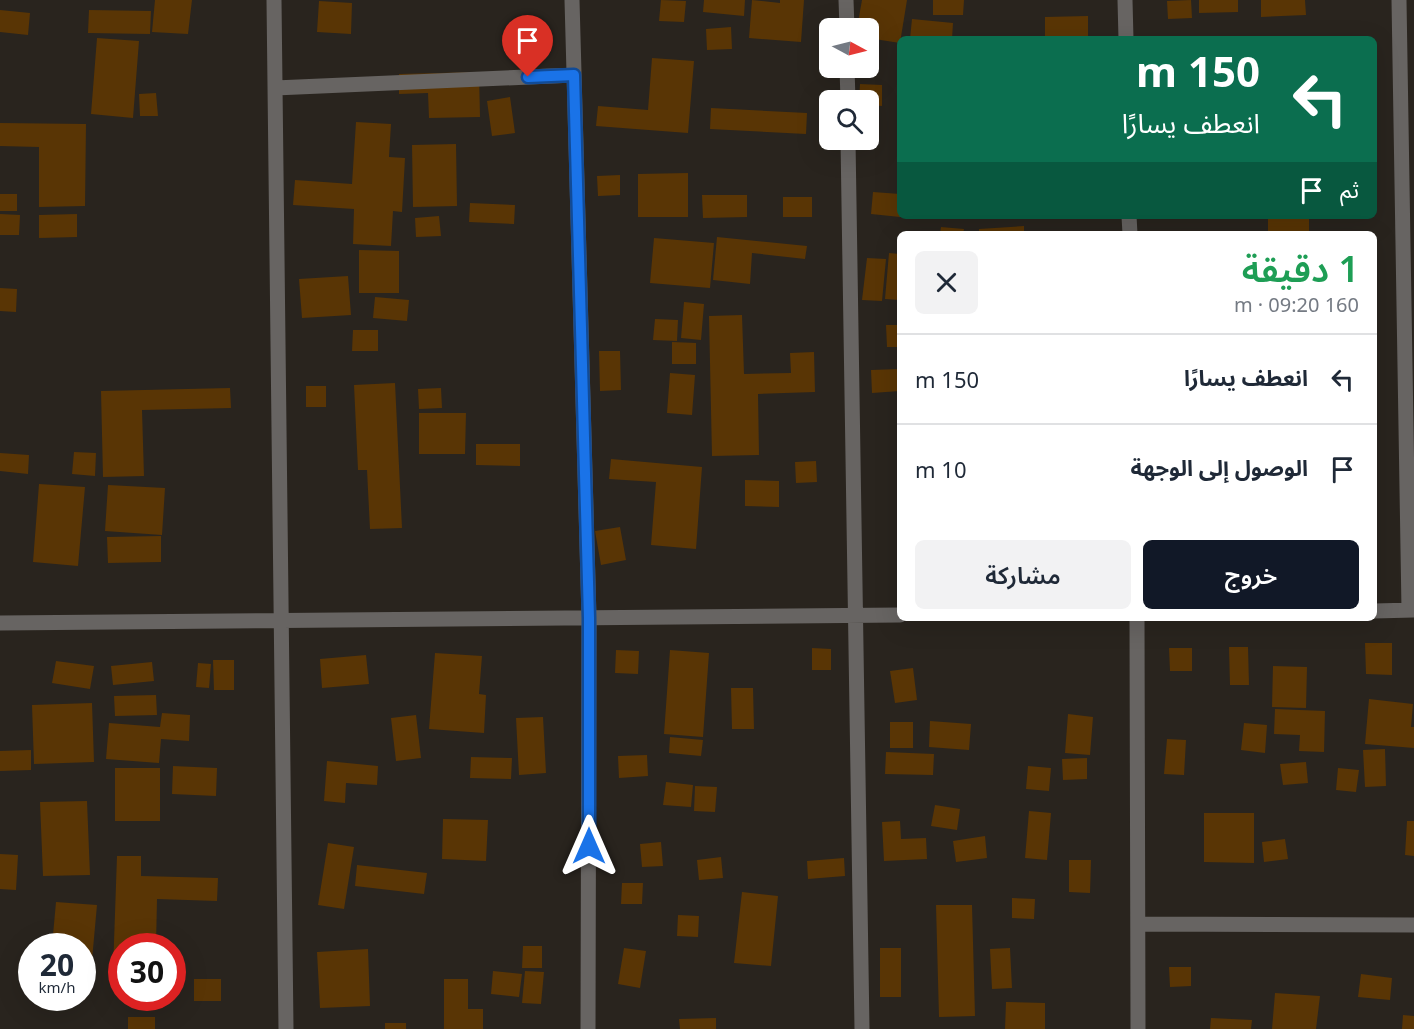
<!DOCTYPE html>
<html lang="ar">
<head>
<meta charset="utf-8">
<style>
  body { margin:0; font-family:"Noto Sans","Noto Sans Arabic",sans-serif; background:#f2f2f3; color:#1f2937; direction:rtl; height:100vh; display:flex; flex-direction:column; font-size:22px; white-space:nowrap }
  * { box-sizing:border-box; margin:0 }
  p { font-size:20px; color:#747a83 }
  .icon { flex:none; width:33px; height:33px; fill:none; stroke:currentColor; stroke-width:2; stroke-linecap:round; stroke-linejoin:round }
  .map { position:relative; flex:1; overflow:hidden; direction:ltr }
  .sheet { position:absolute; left:897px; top:231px; width:480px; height:390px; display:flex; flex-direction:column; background:#fff; border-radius:9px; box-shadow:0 6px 24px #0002; direction:rtl }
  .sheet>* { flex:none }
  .top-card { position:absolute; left:897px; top:36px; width:480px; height:183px; border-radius:9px; box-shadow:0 6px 24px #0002; direction:rtl; background:#0b6e4f; color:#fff; overflow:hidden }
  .needle { width:39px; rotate:97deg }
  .tools { position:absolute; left:819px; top:18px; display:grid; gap:12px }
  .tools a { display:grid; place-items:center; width:60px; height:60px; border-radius:9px; background:#fff; box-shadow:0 6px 24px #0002; font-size:30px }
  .speed { position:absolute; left:18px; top:933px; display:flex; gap:12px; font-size:30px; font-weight:700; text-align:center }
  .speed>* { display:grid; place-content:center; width:78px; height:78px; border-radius:50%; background:#fff; box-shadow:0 6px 24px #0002; line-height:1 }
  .speed small { font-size:15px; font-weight:400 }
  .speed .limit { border:9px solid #d22; background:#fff; color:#111 }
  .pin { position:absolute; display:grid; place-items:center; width:51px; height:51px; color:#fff; margin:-62px -26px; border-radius:50% 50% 50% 0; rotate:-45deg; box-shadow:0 0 6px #0007 }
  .pin .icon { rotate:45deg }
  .me { position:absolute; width:66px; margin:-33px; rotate:0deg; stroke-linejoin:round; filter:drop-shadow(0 0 4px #0008) }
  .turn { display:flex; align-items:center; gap:21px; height:126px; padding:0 18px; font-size:27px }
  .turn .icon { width:78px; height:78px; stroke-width:2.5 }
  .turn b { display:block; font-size:42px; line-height:51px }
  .then { display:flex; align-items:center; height:57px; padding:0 18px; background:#0003; gap:12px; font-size:22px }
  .round { display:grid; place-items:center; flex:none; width:63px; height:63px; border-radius:9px; background:#f2f2f3 }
  .head { display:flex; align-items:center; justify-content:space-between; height:102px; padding:0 18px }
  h1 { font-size:36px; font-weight:600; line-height:45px; color:#1e9e55 }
  .primary-button { display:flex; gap:12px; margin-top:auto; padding:12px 18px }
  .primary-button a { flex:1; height:69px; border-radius:9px; background:#111827; color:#fff; font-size:24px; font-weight:600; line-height:69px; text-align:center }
  .primary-button a+a { background:#f2f2f3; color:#1f2937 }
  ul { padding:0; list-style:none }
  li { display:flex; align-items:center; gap:18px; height:90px; padding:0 18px; border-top:2px solid #e0e1e3 }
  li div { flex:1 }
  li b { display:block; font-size:22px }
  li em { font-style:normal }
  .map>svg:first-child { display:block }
</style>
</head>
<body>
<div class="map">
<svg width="1414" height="1029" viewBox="0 0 1414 1029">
  <rect width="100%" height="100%" fill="#29241e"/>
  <path fill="#593505" d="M 155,0 L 192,0 L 188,34 L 152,32 Z
    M 661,0 L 686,1 L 684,22 L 659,21 Z
    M 704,0 L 745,0 L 744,16 L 703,12 Z
    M 752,0 L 780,3 L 780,0 L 804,0 L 801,42 L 749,38 Z
    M 862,0 L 907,0 L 900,43 L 868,38 L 868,28 L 857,28 Z
    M 933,0 L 964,0 L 963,15 L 933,15 Z
    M 1191,0 L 1192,18 L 1168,19 L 1167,1 Z
    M 1199,0 L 1238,0 L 1238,12 L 1199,13 Z
    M 1261,0 L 1305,0 L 1306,15 L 1261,17 Z
    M 319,1 L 352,3 L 351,34 L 317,32 Z
    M 0,10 L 30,13 L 28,35 L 0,32 Z
    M 89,10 L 151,11 L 150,34 L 88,33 Z
    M 1088,16 L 1088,39 L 1045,39 L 1045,17 Z
    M 912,19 L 953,23 L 952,39 L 910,39 Z
    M 731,27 L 732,49 L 707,50 L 706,29 Z
    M 97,38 L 139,41 L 133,118 L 91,114 Z
    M 652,58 L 694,61 L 688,133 L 596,126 L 598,106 L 648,110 Z
    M 479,72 L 480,117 L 429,118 L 428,93 L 399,94 L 399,74 Z
    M 860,84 L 882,85 L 882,106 L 868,105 L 868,100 L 859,100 Z
    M 156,93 L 158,116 L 140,116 L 139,94 Z
    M 510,97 L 515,133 L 492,136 L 487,101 Z
    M 711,108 L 807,113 L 806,134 L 710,129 Z
    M 356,122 L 391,124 L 389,157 L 405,158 L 402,212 L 393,211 L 391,246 L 353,244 L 354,209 L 293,205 L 295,180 L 352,184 Z
    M 0,123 L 86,124 L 85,206 L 39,207 L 39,147 L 0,146 Z
    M 456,144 L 457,206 L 413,207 L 412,145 Z
    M 688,173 L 688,217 L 638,217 L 638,174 Z
    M 620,175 L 620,195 L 598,196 L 597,176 Z
    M 873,192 L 900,194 L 900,217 L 871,214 Z
    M 0,194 L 17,194 L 17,211 L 0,211 Z
    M 702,195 L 747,195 L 747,217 L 703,218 Z
    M 783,197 L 812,197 L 812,217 L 783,217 Z
    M 470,203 L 515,205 L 514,224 L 469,222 Z
    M 0,214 L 20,215 L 19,235 L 0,235 Z
    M 77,214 L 77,237 L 39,238 L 39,215 Z
    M 439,216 L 441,236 L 416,237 L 415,218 Z
    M 1268,216 L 1309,216 L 1309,234 L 1268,234 Z
    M 1024,226 L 1024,234 L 979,234 L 979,229 Z
    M 941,227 L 964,229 L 963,234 L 940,234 Z
    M 717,237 L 807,246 L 805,259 L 752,253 L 750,284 L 713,280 Z
    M 654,238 L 714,243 L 710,288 L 650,283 Z
    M 359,250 L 399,251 L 399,293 L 359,293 Z
    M 889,253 L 900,254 L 900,300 L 885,299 Z
    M 867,258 L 886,259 L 882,301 L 862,300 Z
    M 348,276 L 351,315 L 302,318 L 299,279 Z
    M 0,288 L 17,289 L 16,312 L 0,311 Z
    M 375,297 L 409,300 L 407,321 L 373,318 Z
    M 684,302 L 704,304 L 701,340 L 681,338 Z
    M 742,315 L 744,374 L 791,373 L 790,353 L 814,352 L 815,392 L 758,394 L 759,455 L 712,456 L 709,316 Z
    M 655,319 L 678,320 L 677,341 L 653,340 Z
    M 886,325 L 900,325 L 900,347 L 887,347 Z
    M 353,330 L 378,330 L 378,351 L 352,351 Z
    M 672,342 L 696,343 L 696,364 L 672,364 Z
    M 599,351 L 620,351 L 621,390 L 600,391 Z
    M 900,369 L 900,391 L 872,393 L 871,370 Z
    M 670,373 L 695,375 L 692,415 L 667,413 Z
    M 395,383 L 402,528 L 370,529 L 367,470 L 358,470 L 354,385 Z
    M 306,386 L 326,386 L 326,407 L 306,407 Z
    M 230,388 L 231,408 L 142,410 L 144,476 L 103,477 L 101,391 Z
    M 441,388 L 442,408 L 419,409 L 418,389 Z
    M 419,413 L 466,413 L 465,454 L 419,454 Z
    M 476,444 L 520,444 L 520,466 L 476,465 Z
    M 74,452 L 96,453 L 95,476 L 72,474 Z
    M 0,453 L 29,455 L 28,474 L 0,471 Z
    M 611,459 L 702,467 L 696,549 L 651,545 L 656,482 L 609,479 Z
    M 816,461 L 817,482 L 796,483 L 795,462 Z
    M 745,480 L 779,481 L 779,507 L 745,506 Z
    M 39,484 L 85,487 L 78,566 L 33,562 Z
    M 108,485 L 165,488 L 162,535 L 105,531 Z
    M 620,527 L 626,560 L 601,565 L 595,531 Z
    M 161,536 L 161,562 L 108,563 L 107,537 Z
    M 1365,643 L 1392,643 L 1392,675 L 1366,674 Z
    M 1229,647 L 1248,647 L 1249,685 L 1230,685 Z
    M 812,648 L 831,649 L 831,670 L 812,670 Z
    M 1169,648 L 1192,648 L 1192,671 L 1170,671 Z
    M 616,650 L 639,651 L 638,674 L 615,673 Z
    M 670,650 L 709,653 L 703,737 L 664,734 Z
    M 435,653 L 482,656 L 479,694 L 486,695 L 484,733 L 429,729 Z
    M 366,655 L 369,684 L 322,688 L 320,659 Z
    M 213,660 L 234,660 L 234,690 L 214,690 Z
    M 56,661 L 94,666 L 90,689 L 52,683 Z
    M 152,662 L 154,681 L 113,685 L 111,666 Z
    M 198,663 L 211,664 L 209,688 L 196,687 Z
    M 1273,666 L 1307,667 L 1306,708 L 1272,707 Z
    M 913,668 L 917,700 L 895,703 L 890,671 Z
    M 731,688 L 753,688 L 754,729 L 732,729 Z
    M 156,695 L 157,715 L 115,716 L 114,696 Z
    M 1369,699 L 1413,704 L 1411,727 L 1414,727 L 1414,748 L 1365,744 Z
    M 92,703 L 94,762 L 34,764 L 32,705 Z
    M 1275,709 L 1325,711 L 1324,752 L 1299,751 L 1300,735 L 1274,734 Z
    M 162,713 L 190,715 L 189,741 L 161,739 L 159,763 L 106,759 L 109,723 L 160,727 Z
    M 1068,714 L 1093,717 L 1090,755 L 1065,753 Z
    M 416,715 L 421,758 L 396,761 L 391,718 Z
    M 543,717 L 546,773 L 519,775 L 516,718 Z
    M 930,721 L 971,724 L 969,750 L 929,747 Z
    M 890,722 L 913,722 L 913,748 L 890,748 Z
    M 1244,723 L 1267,725 L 1265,753 L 1241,750 Z
    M 670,737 L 703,740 L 701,756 L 669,753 Z
    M 1167,739 L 1186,740 L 1184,775 L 1164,774 Z
    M 1385,749 L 1386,786 L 1365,787 L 1363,750 Z
    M 31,750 L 31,770 L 0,771 L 0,751 Z
    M 886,752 L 934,754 L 933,775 L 885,774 Z
    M 647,755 L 648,776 L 619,778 L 618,756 Z
    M 471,757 L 512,758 L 511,779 L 470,778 Z
    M 1087,758 L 1087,779 L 1063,780 L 1062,759 Z
    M 327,761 L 378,766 L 377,785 L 346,783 L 345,803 L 324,801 Z
    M 1306,762 L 1308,783 L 1283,785 L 1280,764 Z
    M 173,766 L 217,768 L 216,796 L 172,794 Z
    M 1028,766 L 1051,768 L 1049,791 L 1026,789 Z
    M 115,768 L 160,768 L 160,821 L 115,821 Z
    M 1338,768 L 1359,770 L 1356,792 L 1336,790 Z
    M 666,782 L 693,785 L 691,807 L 663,805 Z
    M 695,786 L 717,787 L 715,812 L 694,811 Z
    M 87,801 L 90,875 L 43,876 L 40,802 Z
    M 935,805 L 960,809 L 957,830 L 931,826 Z
    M 1029,811 L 1051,813 L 1047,860 L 1025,858 Z
    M 1204,813 L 1254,813 L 1254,863 L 1204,862 Z
    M 443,819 L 488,820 L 486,861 L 442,859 Z
    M 900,821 L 901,839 L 926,838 L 927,859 L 884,861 L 882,822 Z
    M 1407,821 L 1414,821 L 1414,856 L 1405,855 Z
    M 985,836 L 987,858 L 956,862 L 953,841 Z
    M 1285,839 L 1288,859 L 1264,862 L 1262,842 Z
    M 661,842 L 663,866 L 642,867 L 640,844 Z
    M 328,843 L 354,847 L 344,909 L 318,905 Z
    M 0,854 L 18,855 L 16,890 L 0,889 Z
    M 117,856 L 141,856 L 141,876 L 218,878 L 217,901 L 157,899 L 156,946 L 122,946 L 122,971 L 113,971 Z
    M 721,857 L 723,878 L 699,880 L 697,860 Z
    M 844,858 L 845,876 L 808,879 L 807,861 Z
    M 1069,860 L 1091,860 L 1090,893 L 1069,892 Z
    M 357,865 L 427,873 L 424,894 L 355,886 Z
    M 622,883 L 643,883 L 642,904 L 621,904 Z
    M 742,892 L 778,896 L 771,966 L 734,963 Z
    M 1012,898 L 1035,899 L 1034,919 L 1012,918 Z
    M 56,902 L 97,905 L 90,982 L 82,982 L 82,946 L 52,946 Z
    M 936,905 L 972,905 L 975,1016 L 939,1017 Z
    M 678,915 L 699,916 L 698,937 L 677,936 Z
    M 523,946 L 542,946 L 542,968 L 522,968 Z
    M 624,948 L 646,951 L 640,988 L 618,984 Z
    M 880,948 L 901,948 L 901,997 L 880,997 Z
    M 1010,948 L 1012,988 L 992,989 L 990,949 Z
    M 368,949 L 370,1006 L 320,1008 L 317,952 Z
    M 1169,967 L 1191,967 L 1191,986 L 1170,987 Z
    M 493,971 L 522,974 L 519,997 L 491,994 Z
    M 525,971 L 544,972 L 541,1004 L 522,1003 Z
    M 1361,974 L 1392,978 L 1390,1000 L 1358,997 Z
    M 194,979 L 221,979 L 221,1001 L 194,1001 Z
    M 444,979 L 468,979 L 468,1009 L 483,1009 L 483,1029 L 444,1029 Z
    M 1275,993 L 1320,996 L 1316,1029 L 1272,1029 Z
    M 1006,1002 L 1045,1003 L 1045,1029 L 1005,1029 Z
    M 1403,1015 L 1414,1016 L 1414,1029 L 1402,1029 Z
    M 128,1017 L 155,1017 L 155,1029 L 128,1029 Z
    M 716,1018 L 716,1029 L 680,1029 L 679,1019 Z
    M 1211,1018 L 1252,1020 L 1251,1029 L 1210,1029 Z
    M 385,1023 L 406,1023 L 406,1029 L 385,1029 Z"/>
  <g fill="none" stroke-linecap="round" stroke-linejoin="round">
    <path stroke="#676462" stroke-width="15" d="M 274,0 L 286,1029
      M 572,0 L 589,618 L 588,1029
      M 846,0 L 847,28
      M 1125,0 L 1126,39
      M 1399,0 L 1409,610
      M 847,68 L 848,100
      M 275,88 L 574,75
      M 848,140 L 862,1029
      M 1129,216 L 1130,234
      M 1374,611 L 1414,610
      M 1137,618 L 1138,1029
      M 0,623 L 900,615
      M 1138,924 L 1414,925"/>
  </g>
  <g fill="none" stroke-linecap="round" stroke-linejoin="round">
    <defs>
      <path id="route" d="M 528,77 L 574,75 L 589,618 L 589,846"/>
    </defs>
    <use href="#route" stroke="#114b97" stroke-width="15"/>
    <use href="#route" stroke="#1a73e8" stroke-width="10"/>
  </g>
</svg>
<div class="tools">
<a><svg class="needle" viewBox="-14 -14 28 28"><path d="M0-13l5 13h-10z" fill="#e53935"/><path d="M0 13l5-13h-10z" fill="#747a83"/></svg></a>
<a><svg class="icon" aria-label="search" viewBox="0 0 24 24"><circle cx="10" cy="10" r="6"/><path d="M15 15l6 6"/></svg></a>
</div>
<div class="speed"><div>20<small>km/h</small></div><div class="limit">30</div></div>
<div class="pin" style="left:528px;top:77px;background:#d93025"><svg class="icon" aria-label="arrive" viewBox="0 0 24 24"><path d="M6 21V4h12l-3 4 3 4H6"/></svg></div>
<svg class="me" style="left:589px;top:846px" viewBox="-20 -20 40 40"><path d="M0-17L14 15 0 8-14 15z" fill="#1a73e8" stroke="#fff" stroke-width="4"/></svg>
<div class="top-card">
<div class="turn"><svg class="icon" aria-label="left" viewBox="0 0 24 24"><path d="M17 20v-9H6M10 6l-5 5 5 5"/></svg><div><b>150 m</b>انعطف يسارًا</div></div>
<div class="then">ثم<svg class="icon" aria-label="arrive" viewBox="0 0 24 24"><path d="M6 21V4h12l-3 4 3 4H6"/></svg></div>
</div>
<section class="sheet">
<div class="head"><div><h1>1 دقيقة</h1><p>160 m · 09:20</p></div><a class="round"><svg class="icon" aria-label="close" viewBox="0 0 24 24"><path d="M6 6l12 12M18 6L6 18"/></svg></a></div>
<ul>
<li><svg class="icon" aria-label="left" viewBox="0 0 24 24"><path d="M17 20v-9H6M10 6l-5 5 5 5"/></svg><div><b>انعطف يسارًا</b></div><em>150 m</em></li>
<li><svg class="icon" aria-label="arrive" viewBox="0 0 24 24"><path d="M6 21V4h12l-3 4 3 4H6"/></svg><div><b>الوصول إلى الوجهة</b></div><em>10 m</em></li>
</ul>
<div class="primary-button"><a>خروج</a><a>مشاركة</a></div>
</section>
</div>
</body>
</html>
